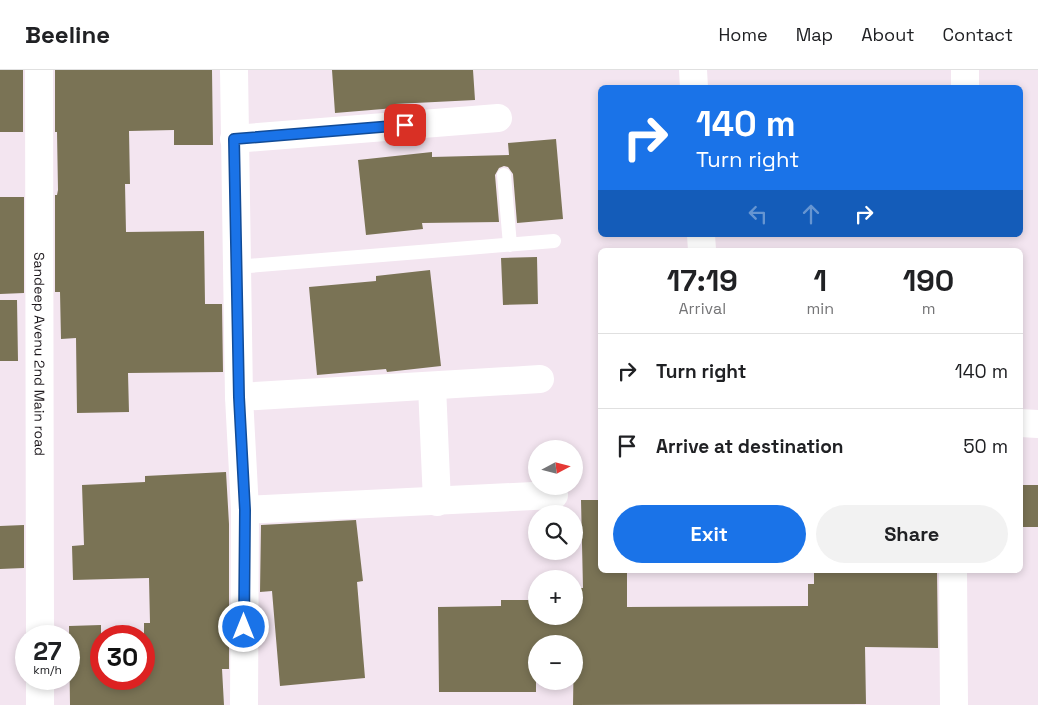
<!DOCTYPE html>
<html lang="en">
<head>
<meta charset="utf-8">
<style>
  body { margin:0; font-family:"Space Grotesk",sans-serif; background:#f2f2f2; color:#202124; height:100vh; display:flex; flex-direction:column; font-size:19px; white-space:nowrap }
  * { box-sizing:border-box; margin:0 }
  p { font-size:16px; color:#757577 }
  .icon { flex:none; width:28px; height:28px; fill:none; stroke:currentColor; stroke-width:2; stroke-linecap:round; stroke-linejoin:round }
  .map { position:relative; flex:1; overflow:hidden }
  .drawer { position:absolute; left:598px; top:178px; width:425px; height:325px; display:flex; flex-direction:column; background:#fff; border-radius:8px; box-shadow:0 2px 8px #0003 }
  .drawer>* { flex:none }
  .top-card { position:absolute; left:598px; top:15px; width:425px; height:152px; border-radius:8px; box-shadow:0 2px 8px #0003; background:#1a73e8; color:#fff; overflow:hidden }
  .needle { width:32px; rotate:83deg }
  .buttons { position:absolute; left:528px; top:370px; display:grid; gap:10px }
  .buttons a { display:grid; place-items:center; width:55px; height:55px; border-radius:50%; background:#fff; box-shadow:0 2px 8px #0003; font-size:25px }
  .speed { position:absolute; left:15px; top:555px; display:flex; gap:10px; font-size:25px; font-weight:700; text-align:center }
  .speed>* { display:grid; place-content:center; width:65px; height:65px; border-radius:50%; background:#fff; box-shadow:0 2px 8px #0003; line-height:1 }
  .speed small { font-size:12px; font-weight:400 }
  .speed .limit { border:8px solid #d22; background:#fff; color:#111 }
  .pin { position:absolute; display:grid; place-items:center; width:42px; height:42px; color:#fff; margin:-21px; border-radius:10px; box-shadow:0 2px 8px #0006 }
  .me { position:absolute; width:55px; margin:-28px; rotate:0deg; stroke-linejoin:round; filter:drop-shadow(0 0 4px #0008) }
  .turn { display:flex; align-items:center; gap:18px; height:105px; padding:0 15px; font-size:22px }
  .turn .icon { width:65px; height:65px; stroke-width:2.5 }
  .turn b { display:block; font-size:35px; line-height:42px }
  .lanes { display:flex; align-items:center; height:48px; padding:0 15px; background:#0003; justify-content:center; gap:25px; direction:ltr }
  .lanes .off { opacity:.35 }
  .eta { display:flex; justify-content:space-evenly; align-items:center; height:85px; text-align:center }
  .eta b { font-size:30px; font-weight:700; line-height:35px }
  .button { display:flex; gap:10px; margin-top:auto; padding:10px 15px }
  .button a { flex:1; height:58px; border-radius:30px; background:#1a73e8; color:#fff; font-size:20px; font-weight:700; line-height:58px; text-align:center }
  .button a+a { background:#f2f2f2; color:#202124 }
  ul { padding:0; list-style:none }
  li { display:flex; align-items:center; gap:15px; height:75px; padding:0 15px; border-top:1px solid #e0e0e0 }
  li div { flex:1 }
  li b { display:block; font-size:19px }
  li em { font-style:normal }
  header { display:flex; align-items:center; gap:30px; box-sizing:border-box; height:70px; padding:0 25px; background:#fff; border-bottom:1px solid #e0e0e0 }
  header strong { font-size:24px }
  nav { display:flex; gap:28px; margin-inline-start:auto; font-size:18px }
  .map>svg:first-child { display:block }
</style>
</head>
<body>
<header>
<strong>Beeline</strong>
<nav><a>Home</a><a>Map</a><a>About</a><a>Contact</a></nav>
</header>
<div class="map">
<svg width="1038" height="635" viewBox="0 0 1038 635">
  <rect width="100%" height="100%" fill="#f3e5f0"/>
  <path fill="#7a7355" d="M 0,0 L 23,0 L 23,62 L 0,62 Z
    M 55,0 L 212,0 L 213,75 L 174,75 L 174,60 L 129,61 L 130,114 L 125,114 L 126,162 L 204,161 L 205,234 L 222,234 L 223,302 L 128,303 L 129,342 L 77,343 L 76,268 L 61,269 L 60,222 L 55,222 L 55,125 L 57,125 L 58,120 L 57,62 L 55,62 Z
    M 332,0 L 473,0 L 475,30 L 395,34 L 395,38 L 335,43 Z
    M 556,69 L 563,149 L 517,153 L 513,104 L 508,97 L 504,96 L 499,98 L 495,105 L 499,152 L 422,153 L 423,159 L 366,165 L 358,90 L 432,82 L 432,87 L 509,85 L 508,73 Z
    M 0,127 L 24,127 L 24,223 L 0,224 Z
    M 537,187 L 538,234 L 503,235 L 501,188 Z
    M 430,200 L 441,296 L 387,302 L 386,299 L 317,305 L 309,217 L 376,211 L 376,206 Z
    M 0,230 L 17,230 L 18,291 L 0,291 Z
    M 226,402 L 229,454 L 229,599 L 222,599 L 224,635 L 70,635 L 69,556 L 101,555 L 101,609 L 144,609 L 144,553 L 150,553 L 149,508 L 73,510 L 72,476 L 84,475 L 82,415 L 145,412 L 145,406 Z
    M 1020,415 L 1038,415 L 1038,457 L 1020,457 Z
    M 581,430 L 600,430 L 600,500 L 627,500 L 627,537 L 808,536 L 808,514 L 814,514 L 814,500 L 937,500 L 938,578 L 865,577 L 866,634 L 573,635 L 574,574 L 536,574 L 536,622 L 439,622 L 438,537 L 501,536 L 501,530 L 536,530 L 536,546 L 574,546 L 574,518 L 583,518 Z
    M 356,450 L 363,511 L 357,512 L 365,608 L 280,616 L 272,521 L 260,522 L 261,455 Z
    M 24,455 L 24,498 L 0,499 L 0,456 Z"/>
  <g fill="none" stroke-linecap="round" stroke-linejoin="round">
    <path stroke="#fff" stroke-width="14" d="M 504,105 L 510,175
      M 236,197 L 554,171"/>
    <g stroke="#fff" stroke-width="28">
      <path id="s1" d="M 39,0 L 40,566"/>
      <path d="M 234,0 L 239,327 L 245,440 L 244,635"/>
      <path d="M 693,0 L 694,18"/>
      <path d="M 965,0 L 965,18"/>
      <path d="M 234,69 L 498,48"/>
      <path d="M 701,165 L 702,180"/>
      <path d="M 432,316 L 437,432"/>
      <path d="M 239,327 L 540,309"/>
      <path d="M 1020,353 L 1038,354"/>
      <path d="M 245,440 L 554,425"/>
      <path d="M 953,500 L 954,635"/>
      <path d="M 40,609 L 40,635"/>
    </g>
  </g>
  <g fill="none" stroke-linecap="round" stroke-linejoin="round">
    <defs>
      <path id="route" d="M 244,557 L 245,440 L 239,327 L 234,69 L 405,55"/>
    </defs>
    <use href="#route" stroke="#114b97" stroke-width="12"/>
    <use href="#route" stroke="#1a73e8" stroke-width="9"/>
  </g>
  <g text-anchor="middle" stroke-width="4" stroke-linejoin="round" paint-order="stroke">
    <g font-size="14" fill="#1e191d" stroke="#f3e5f0">
      <text dy="5" stroke="none"><textPath href="#s1" startOffset="284">Sandeep Avenu 2nd Main road</textPath></text>
    </g>
  </g>
</svg>
<div class="buttons">
<a><svg class="needle" viewBox="-14 -14 28 28"><path d="M0-13l5 13h-10z" fill="#e53935"/><path d="M0 13l5-13h-10z" fill="#757577"/></svg></a>
<a><svg class="icon" aria-label="search" viewBox="0 0 24 24"><circle cx="10" cy="10" r="6"/><path d="M15 15l6 6"/></svg></a>
<a>+</a>
<a>−</a>
</div>
<div class="speed"><div>27<small>km/h</small></div><div class="limit">30</div></div>
<div class="pin" style="left:405px;top:55px;background:#d93025"><svg class="icon" aria-label="arrive" viewBox="0 0 24 24"><path d="M6 21V4h12l-3 4 3 4H6"/></svg></div>
<svg class="me" style="left:244px;top:557px" viewBox="-20 -20 40 40"><circle r="17" fill="#1a73e8" stroke="#fff" stroke-width="3"/><path d="M0-11L8 9 0 5-8 9z" fill="#fff"/></svg>
<div class="top-card">
<div class="turn"><svg class="icon" aria-label="right" viewBox="0 0 24 24"><path d="M7 20v-9h11M14 6l5 5-5 5"/></svg><div><b>140 m</b>Turn right</div></div>
<div class="lanes"><svg class="icon off" aria-label="left" viewBox="0 0 24 24"><path d="M17 20v-9H6M10 6l-5 5 5 5"/></svg><svg class="icon off" aria-label="ahead" viewBox="0 0 24 24"><path d="M12 20V5M6 11l6-6 6 6"/></svg><svg class="icon" aria-label="right" viewBox="0 0 24 24"><path d="M7 20v-9h11M14 6l5 5-5 5"/></svg></div>
</div>
<section class="drawer">
<div class="eta">
<div><b>17:19</b><p>Arrival</p></div>
<div><b>1</b><p>min</p></div>
<div><b>190</b><p>m</p></div>
</div>
<ul>
<li><svg class="icon" aria-label="right" viewBox="0 0 24 24"><path d="M7 20v-9h11M14 6l5 5-5 5"/></svg><div><b>Turn right</b></div><em>140 m</em></li>
<li><svg class="icon" aria-label="arrive" viewBox="0 0 24 24"><path d="M6 21V4h12l-3 4 3 4H6"/></svg><div><b>Arrive at destination</b></div><em>50 m</em></li>
</ul>
<div class="button"><a>Exit</a><a>Share</a></div>
</section>
</div>
</body>
</html>
